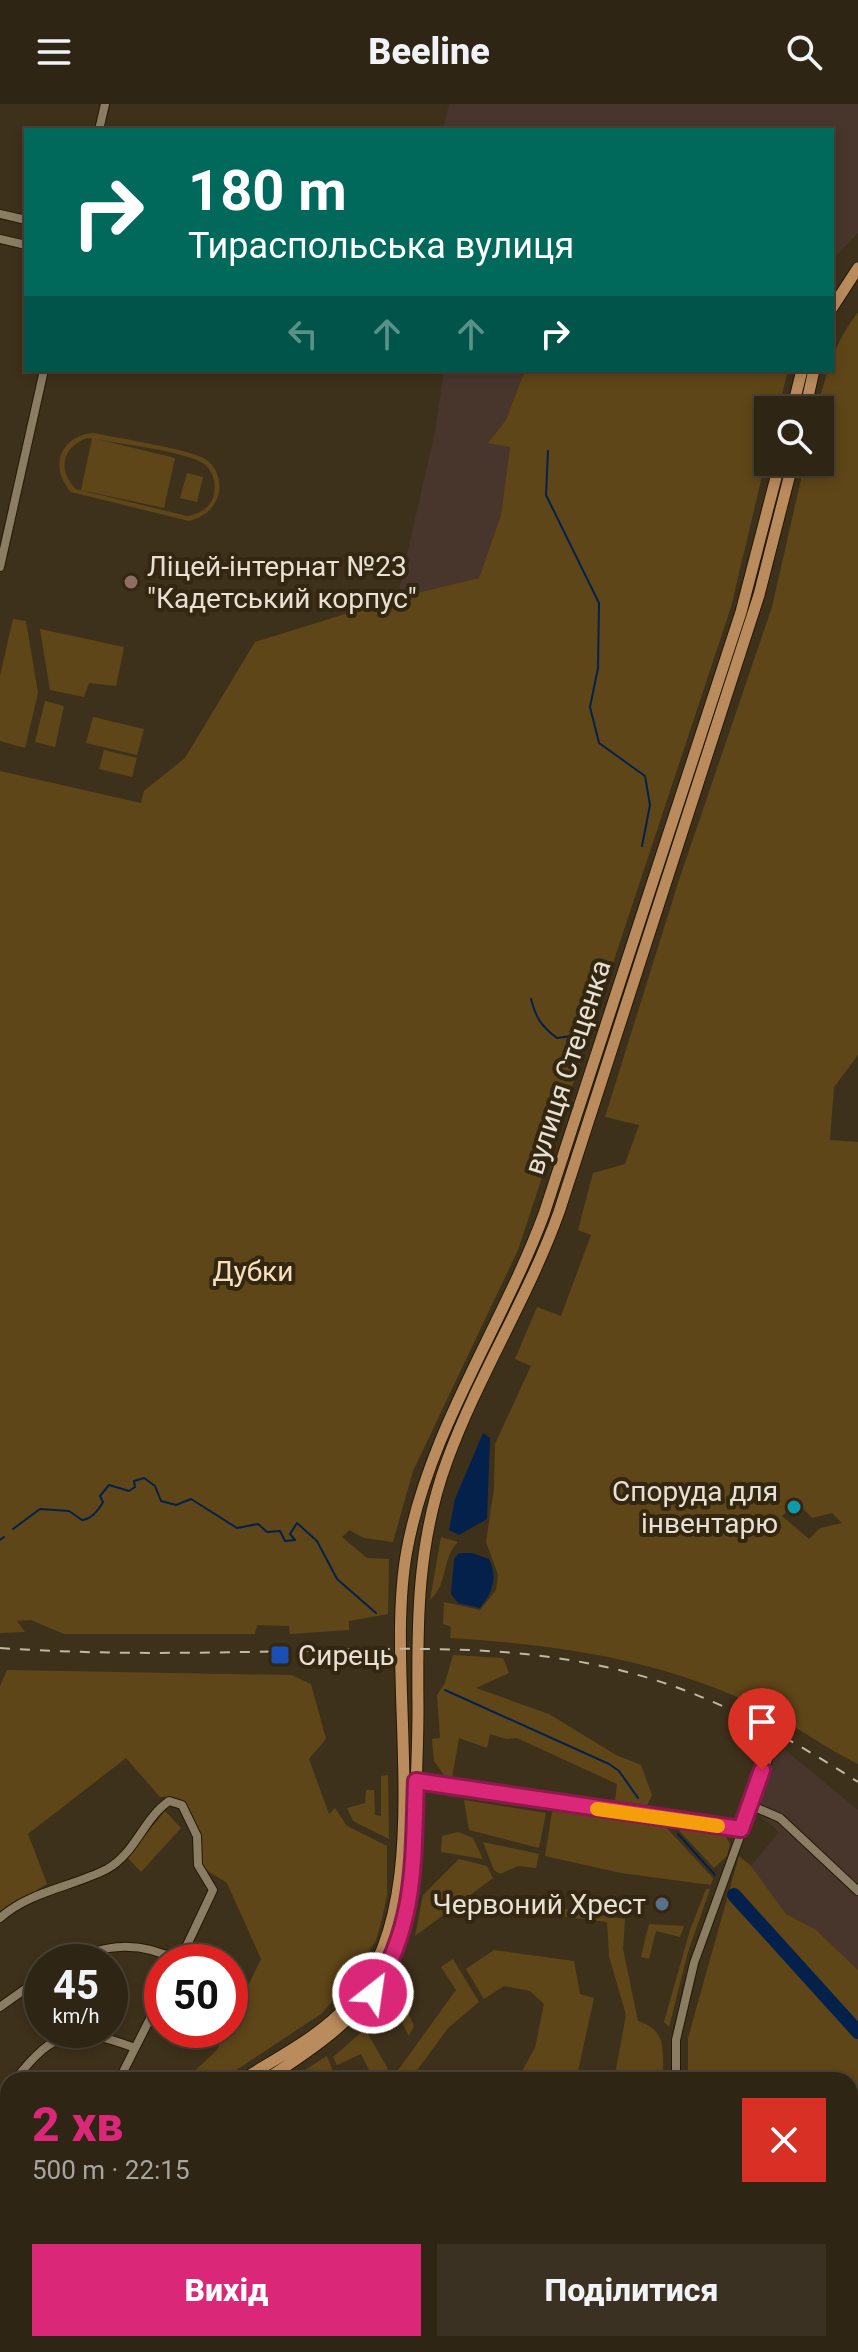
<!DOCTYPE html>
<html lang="uk">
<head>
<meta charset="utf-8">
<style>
  body { margin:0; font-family:Roboto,sans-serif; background:#3a3122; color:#f1f3f6; height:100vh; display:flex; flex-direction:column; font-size:30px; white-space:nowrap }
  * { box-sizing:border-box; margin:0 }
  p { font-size:26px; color:#a7a5a0 }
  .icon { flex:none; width:44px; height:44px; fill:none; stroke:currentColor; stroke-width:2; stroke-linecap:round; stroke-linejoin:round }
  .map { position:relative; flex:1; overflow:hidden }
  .drawer { position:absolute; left:0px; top:1968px; width:858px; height:280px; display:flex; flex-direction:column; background:#2e2514; border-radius:24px 24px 0 0; box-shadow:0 4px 12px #0003,0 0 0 2px #494234 }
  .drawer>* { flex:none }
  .guide { position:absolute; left:24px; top:24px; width:810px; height:244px; border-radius:0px; box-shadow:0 4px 12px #0003,0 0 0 2px #494234; background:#00695c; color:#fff; overflow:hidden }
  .buttons { position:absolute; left:754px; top:292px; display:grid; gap:16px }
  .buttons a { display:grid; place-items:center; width:80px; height:80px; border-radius:0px; background:#2e2514; box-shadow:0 4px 12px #0003,0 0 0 2px #494234; font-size:40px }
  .speed { position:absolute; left:24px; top:1840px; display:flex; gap:16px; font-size:40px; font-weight:700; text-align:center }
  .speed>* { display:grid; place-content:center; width:104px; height:104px; border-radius:50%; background:#2e2514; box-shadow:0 4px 12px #0003,0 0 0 2px #494234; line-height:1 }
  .speed small { font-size:20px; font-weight:400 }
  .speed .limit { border:12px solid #d22; background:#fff; color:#111 }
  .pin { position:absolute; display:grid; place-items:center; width:68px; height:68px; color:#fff; margin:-82px -34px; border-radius:50% 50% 50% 0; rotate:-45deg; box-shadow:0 0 8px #0007 }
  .pin .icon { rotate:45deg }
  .me { position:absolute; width:88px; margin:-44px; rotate:30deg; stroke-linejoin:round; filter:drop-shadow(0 0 6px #0008) }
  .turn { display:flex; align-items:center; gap:28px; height:168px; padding:0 32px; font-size:36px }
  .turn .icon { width:104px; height:104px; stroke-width:2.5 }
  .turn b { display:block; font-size:56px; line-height:68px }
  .lanes { display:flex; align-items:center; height:76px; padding:0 32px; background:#0003; justify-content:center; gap:40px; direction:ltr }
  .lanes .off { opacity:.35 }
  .round { display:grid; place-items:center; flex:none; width:84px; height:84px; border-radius:0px; background:#3a3122 }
  .summary { display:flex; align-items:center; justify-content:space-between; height:136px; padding:0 32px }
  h1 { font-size:48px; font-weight:800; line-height:60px; color:#db2777 }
  .button { display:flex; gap:16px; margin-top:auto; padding:16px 32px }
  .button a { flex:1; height:92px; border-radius:0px; background:#db2777; color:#fff; font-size:32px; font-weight:800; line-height:92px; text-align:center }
  .button a+a { background:#3a3122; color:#f1f3f6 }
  header { display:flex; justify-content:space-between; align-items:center; height:104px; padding:0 32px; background:#2e2514; font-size:36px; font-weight:800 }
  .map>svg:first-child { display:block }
</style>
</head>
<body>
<header><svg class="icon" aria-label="menu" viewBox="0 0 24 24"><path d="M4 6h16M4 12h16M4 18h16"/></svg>Beeline<svg class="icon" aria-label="search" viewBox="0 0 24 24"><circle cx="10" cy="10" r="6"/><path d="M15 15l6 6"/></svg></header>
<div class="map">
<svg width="858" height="2248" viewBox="0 0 858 2248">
  <rect width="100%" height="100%" fill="#3e311b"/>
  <path fill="#3d3748" d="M 75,2240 L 181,2240 L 177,2248 L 71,2248 Z
    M 293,2240 L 401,2240 L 399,2248 L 289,2248 Z"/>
  <path fill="#48362d" d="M 449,0 L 858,0 L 858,129 L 832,156 L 832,26 L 443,26 Z
    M 444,266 L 500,266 L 523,271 L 506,316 L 489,338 L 510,343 L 501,411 L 479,474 L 397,494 L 435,328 Z
    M 785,1646 L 858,1706 L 858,1866 L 815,1825 L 786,1810 L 751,1762 L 779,1728 L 757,1709 L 747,1712 L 767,1662 Z"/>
  <path fill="#5f4618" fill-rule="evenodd" d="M 858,208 L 858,951 L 834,983 L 830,1036 L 858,1038 L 858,1660 C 829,1646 803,1627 774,1611 C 673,1557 563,1541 450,1534 L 451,1523 L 443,1520 L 444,1498 L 480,1506 L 496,1486 L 498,1471 L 486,1438 L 494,1385 L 495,1340 L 531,1262 L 515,1255 L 537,1203 L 561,1212 L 591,1131 L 578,1126 L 593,1069 L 625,1060 L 639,1021 L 605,1013 L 679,776 L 772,503 L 805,358 L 820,358 L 820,306 L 816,306 L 828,266 L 832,266 C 832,245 846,225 858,208 ZM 797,1398 L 812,1414 L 832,1409 L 842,1419 L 820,1424 L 809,1435 L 782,1412 Z
    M 531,266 L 788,266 L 778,306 L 768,306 L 768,347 L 731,503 L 518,1146 L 413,1367 L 393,1438 L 364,1434 L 349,1426 L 342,1433 L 367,1454 L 389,1455 L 388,1510 L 349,1517 L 349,1526 L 290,1530 L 289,1522 L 257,1521 L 255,1530 L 64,1530 L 31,1516 L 17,1517 L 25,1528 L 0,1529 L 0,667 L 141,699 L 144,687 L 185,654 L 255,538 L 397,494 L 479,474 L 501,411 L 510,343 L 488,339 L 506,316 L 523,271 Z
    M 94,329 C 117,334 189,345 205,355 C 216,361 221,376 219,388 C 216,404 204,413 189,417 L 71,388 C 48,363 61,331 94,329 ZM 87,334 L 92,335 L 81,386 L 164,404 L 175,354 L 97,335 C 124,341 177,346 201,358 C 212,364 217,378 214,390 C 211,404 200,410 187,412 L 76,385 C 57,367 62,343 87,334 Z
    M 187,369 L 203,373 L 197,398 L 180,394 Z
    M 13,515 L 26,517 L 38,589 L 25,644 L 0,637 L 0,572 Z
    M 40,525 L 124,543 L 116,582 L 89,579 L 84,593 L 50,586 Z
    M 45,597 L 64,602 L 55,643 L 35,638 Z
    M 93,613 L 144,625 L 137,651 L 86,639 Z
    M 104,646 L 137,654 L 132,673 L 99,665 Z
    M 441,1433 L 458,1438 C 441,1455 449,1479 430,1496 Z
    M 453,1551 L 503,1554 L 509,1569 L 476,1584 L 549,1610 L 616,1651 L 641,1661 L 652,1691 L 645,1706 L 615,1698 L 617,1680 L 517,1634 L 506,1635 L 490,1630 L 487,1644 L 459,1634 L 452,1674 L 446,1674 L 434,1657 L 432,1635 L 440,1634 L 437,1591 L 445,1579 Z
    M 7,1566 L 291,1571 L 311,1580 L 326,1635 L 309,1655 L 329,1710 L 335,1704 L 347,1722 L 387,1742 L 387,1791 L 382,1815 L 376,1836 L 350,1878 L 321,1910 L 221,1976 L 185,1976 L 217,1946 L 226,1926 L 230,1926 L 230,1919 L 261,1855 L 227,1779 L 203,1764 C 200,1738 195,1689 160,1693 L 126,1654 L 28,1730 L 47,1780 L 0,1807 L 0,1582 Z
    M 388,1671 L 389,1735 L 353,1717 L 347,1704 L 365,1699 L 366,1686 L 374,1686 L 375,1711 L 381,1712 L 381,1672 Z
    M 464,1696 L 546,1709 L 539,1744 L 469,1726 Z
    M 559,1702 L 663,1720 L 713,1774 L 711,1781 L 621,1769 L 545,1752 L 552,1708 Z
    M 165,1707 L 181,1724 L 141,1768 L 127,1753 Z
    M 674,1721 L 724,1729 L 730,1740 L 727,1752 L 714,1764 Z
    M 458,1728 L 473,1734 L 483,1755 L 441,1748 L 442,1732 Z
    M 483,1738 L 539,1750 L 536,1764 L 518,1762 L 500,1770 L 494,1766 Z
    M 739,1752 L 751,1762 L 786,1810 L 815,1825 L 858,1866 L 858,2248 L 773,2248 L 762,2240 L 850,2240 L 850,1976 L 688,1976 L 688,1934 Z
    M 459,1755 L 487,1762 L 493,1774 L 415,1832 L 423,1791 Z
    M 706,1785 L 710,1785 L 688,1848 L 669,1923 L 664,1918 L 690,1826 Z
    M 541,1801 L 625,1815 L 623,1845 L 638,1917 C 669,1927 661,1947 664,1976 L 614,1976 L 626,1911 L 609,1852 L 607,1818 L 537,1809 Z
    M 649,1820 L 684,1822 L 680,1833 L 656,1827 L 649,1855 L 641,1853 Z
    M 494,1846 L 574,1857 L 580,1890 L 594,1894 L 576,1976 L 517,1976 L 535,1944 L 544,1900 L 530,1887 L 504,1882 L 484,1895 L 466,1865 Z
    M 453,1855 L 479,1898 L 448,1924 L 410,1976 L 391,1976 L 456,1886 L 441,1863 Z
    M 398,1885 L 414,1922 L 409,1932 L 397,1909 L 373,1926 L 370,1920 Z
    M 365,1925 L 388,1965 L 374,1976 L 361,1950 L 337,1961 L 333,1953 Z
    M 327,1952 L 334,1970 L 322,1976 L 289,1976 Z
    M 511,2240 L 571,2240 L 573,2241 L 566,2248 L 514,2248 L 508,2245 Z"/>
  <path fill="#04214b" d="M 483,1329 L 490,1334 L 487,1415 L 459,1431 L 449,1426 L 455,1395 Z
    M 459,1449 L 472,1449 L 489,1455 C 498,1474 493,1488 480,1504 L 458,1499 L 451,1490 L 454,1455 Z"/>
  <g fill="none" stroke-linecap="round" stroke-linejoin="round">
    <path stroke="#04214b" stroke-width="2" d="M 548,347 L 546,391 L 599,499 L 598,564 L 590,603 L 599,639 L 645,672 L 650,701 L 642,742
      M 531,895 C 536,914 541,922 557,934 L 571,932
      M 13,1425 L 40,1405 L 69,1407 L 82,1416 C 92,1415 98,1407 103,1398 L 100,1392 L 109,1381 L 129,1387 L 135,1383 L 134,1377 L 144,1374 L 155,1382 L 161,1397 L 176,1401 L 191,1395 L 237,1424 L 258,1420 L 267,1428 L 280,1427 L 285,1437 L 295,1436 L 290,1430 L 297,1419 L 317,1437 L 337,1475 L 376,1509
      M 0,1436 L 4,1433
      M 445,1586 L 609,1660 L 619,1667 L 638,1694
      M 678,1730 L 715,1771"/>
    <path stroke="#04214b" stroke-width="14" d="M 734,1791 L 858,1928"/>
    <defs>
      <path id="minor" d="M 99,26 L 105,0
        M 0,110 L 26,116
        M 0,135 L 26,141
        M 0,463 L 44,266
        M 416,1677 L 741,1725
        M 750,1701 L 780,1714 L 858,1787
        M 0,1814 C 30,1787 72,1783 107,1765 C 135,1750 143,1715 169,1697 L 182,1701 L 197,1732 L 198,1761 L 213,1786 L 179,1858
        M 68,1858 C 106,1839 141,1837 179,1857
        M 0,1903 L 42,1873
        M 15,1976 C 55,1924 76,1922 135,1944
        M 119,1976 L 162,1891
        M 676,1976 L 676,1936 L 694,1859 L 771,1647
        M 0,1995 L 8,1985
        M 0,2133 L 8,2137
        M 207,2240 L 224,2248
        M 419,2240 L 436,2248
        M 239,2248 L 243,2240
        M 280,2248 L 284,2240
        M 587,2248 L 598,2240"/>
      <path id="major" d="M 832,204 L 858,164
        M 792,306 L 802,266
        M 805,306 L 814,266
        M 242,1976 C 278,1953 321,1932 350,1899 C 443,1795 382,1579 407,1446 C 429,1326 502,1223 544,1110 L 741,508 L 780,358
        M 265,1976 C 360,1915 408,1874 413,1755 C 415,1704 418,1654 418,1603 C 417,1519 417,1438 447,1357 C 478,1272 528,1194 559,1108 L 759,491 L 793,358
        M 0,2214 L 8,2198
        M 0,2245 L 8,2229"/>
    </defs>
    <use href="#minor" stroke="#241904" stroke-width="10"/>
    <use href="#major" stroke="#241904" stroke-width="13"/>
    <use href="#minor" stroke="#8b7c64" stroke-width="8"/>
    <use href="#major" stroke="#ba8b5d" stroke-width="11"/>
    <path stroke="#c0b7a7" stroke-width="2" stroke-dasharray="10 10" stroke-linecap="butt" d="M 0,1544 C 99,1551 198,1549 297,1547 C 407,1544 516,1540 623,1567 C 708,1588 785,1631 858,1678"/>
  </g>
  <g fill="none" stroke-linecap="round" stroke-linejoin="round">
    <defs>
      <path id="route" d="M 373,1889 C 417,1819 413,1756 416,1677 L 741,1725 L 762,1666"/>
    </defs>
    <use href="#route" stroke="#8e194d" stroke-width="20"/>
    <use href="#route" stroke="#db2777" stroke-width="14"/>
    <path stroke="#f59e0b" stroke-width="14" d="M 597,1705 L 718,1722"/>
  </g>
  <circle fill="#8d6e63" stroke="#332711" stroke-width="3" cx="131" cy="478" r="8"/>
  <circle fill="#0f9aa8" stroke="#332711" stroke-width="3" cx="794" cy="1403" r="8"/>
  <rect fill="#1a4fb4" stroke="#332711" stroke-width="3" x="270" y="1541" width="20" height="20" rx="4"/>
  <circle fill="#5c6f8a" stroke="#332711" stroke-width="3" cx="662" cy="1800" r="8"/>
  <g text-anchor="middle" stroke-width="8" stroke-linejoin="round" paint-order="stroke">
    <g font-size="28" fill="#e8e0d3" stroke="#332711" text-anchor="start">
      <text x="147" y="472">Ліцей-інтернат №23<tspan x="147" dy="32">"Кадетський корпус"</tspan></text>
      <text x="778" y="1397" text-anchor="end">Споруда для<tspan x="778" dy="32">інвентарю</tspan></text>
      <text x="298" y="1561">Сирець</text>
      <text x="646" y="1810" text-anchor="end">Червоний Хрест</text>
    </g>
    <g font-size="28" fill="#e8e0d3" stroke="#332711">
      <text transform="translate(567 963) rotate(-72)" y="10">вулиця Стеценка</text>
    </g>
    <g font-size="28" fill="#f7e0bb" stroke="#332711">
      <text x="253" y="1177">Дубки</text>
    </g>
  </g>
</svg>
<div class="buttons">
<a><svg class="icon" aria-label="search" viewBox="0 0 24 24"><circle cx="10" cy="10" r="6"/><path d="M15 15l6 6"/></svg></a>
</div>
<div class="speed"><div>45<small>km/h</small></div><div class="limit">50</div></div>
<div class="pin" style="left:762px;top:1666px;background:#d93025"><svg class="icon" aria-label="arrive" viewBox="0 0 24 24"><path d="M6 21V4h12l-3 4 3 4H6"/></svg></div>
<svg class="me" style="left:373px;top:1889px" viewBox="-20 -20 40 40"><circle r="17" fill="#db2777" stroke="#fff" stroke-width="3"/><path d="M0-11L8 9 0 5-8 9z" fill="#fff"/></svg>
<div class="guide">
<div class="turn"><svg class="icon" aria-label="right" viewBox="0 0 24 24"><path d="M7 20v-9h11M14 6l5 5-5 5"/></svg><div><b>180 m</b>Тираспольська вулиця</div></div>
<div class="lanes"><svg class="icon off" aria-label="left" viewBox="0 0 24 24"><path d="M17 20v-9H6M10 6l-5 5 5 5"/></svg><svg class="icon off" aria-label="ahead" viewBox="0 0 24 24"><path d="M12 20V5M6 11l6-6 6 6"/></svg><svg class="icon off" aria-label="ahead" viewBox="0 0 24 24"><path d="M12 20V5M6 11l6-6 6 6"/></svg><svg class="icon" aria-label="right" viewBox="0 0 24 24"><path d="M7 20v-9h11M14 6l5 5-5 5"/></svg></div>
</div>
<section class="drawer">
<div class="summary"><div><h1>2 хв</h1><p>500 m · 22:15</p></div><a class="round" style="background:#d93025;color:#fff"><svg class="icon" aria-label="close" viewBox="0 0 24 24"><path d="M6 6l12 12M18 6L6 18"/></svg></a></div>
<div class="button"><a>Вихід</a><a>Поділитися</a></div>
</section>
</div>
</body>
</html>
